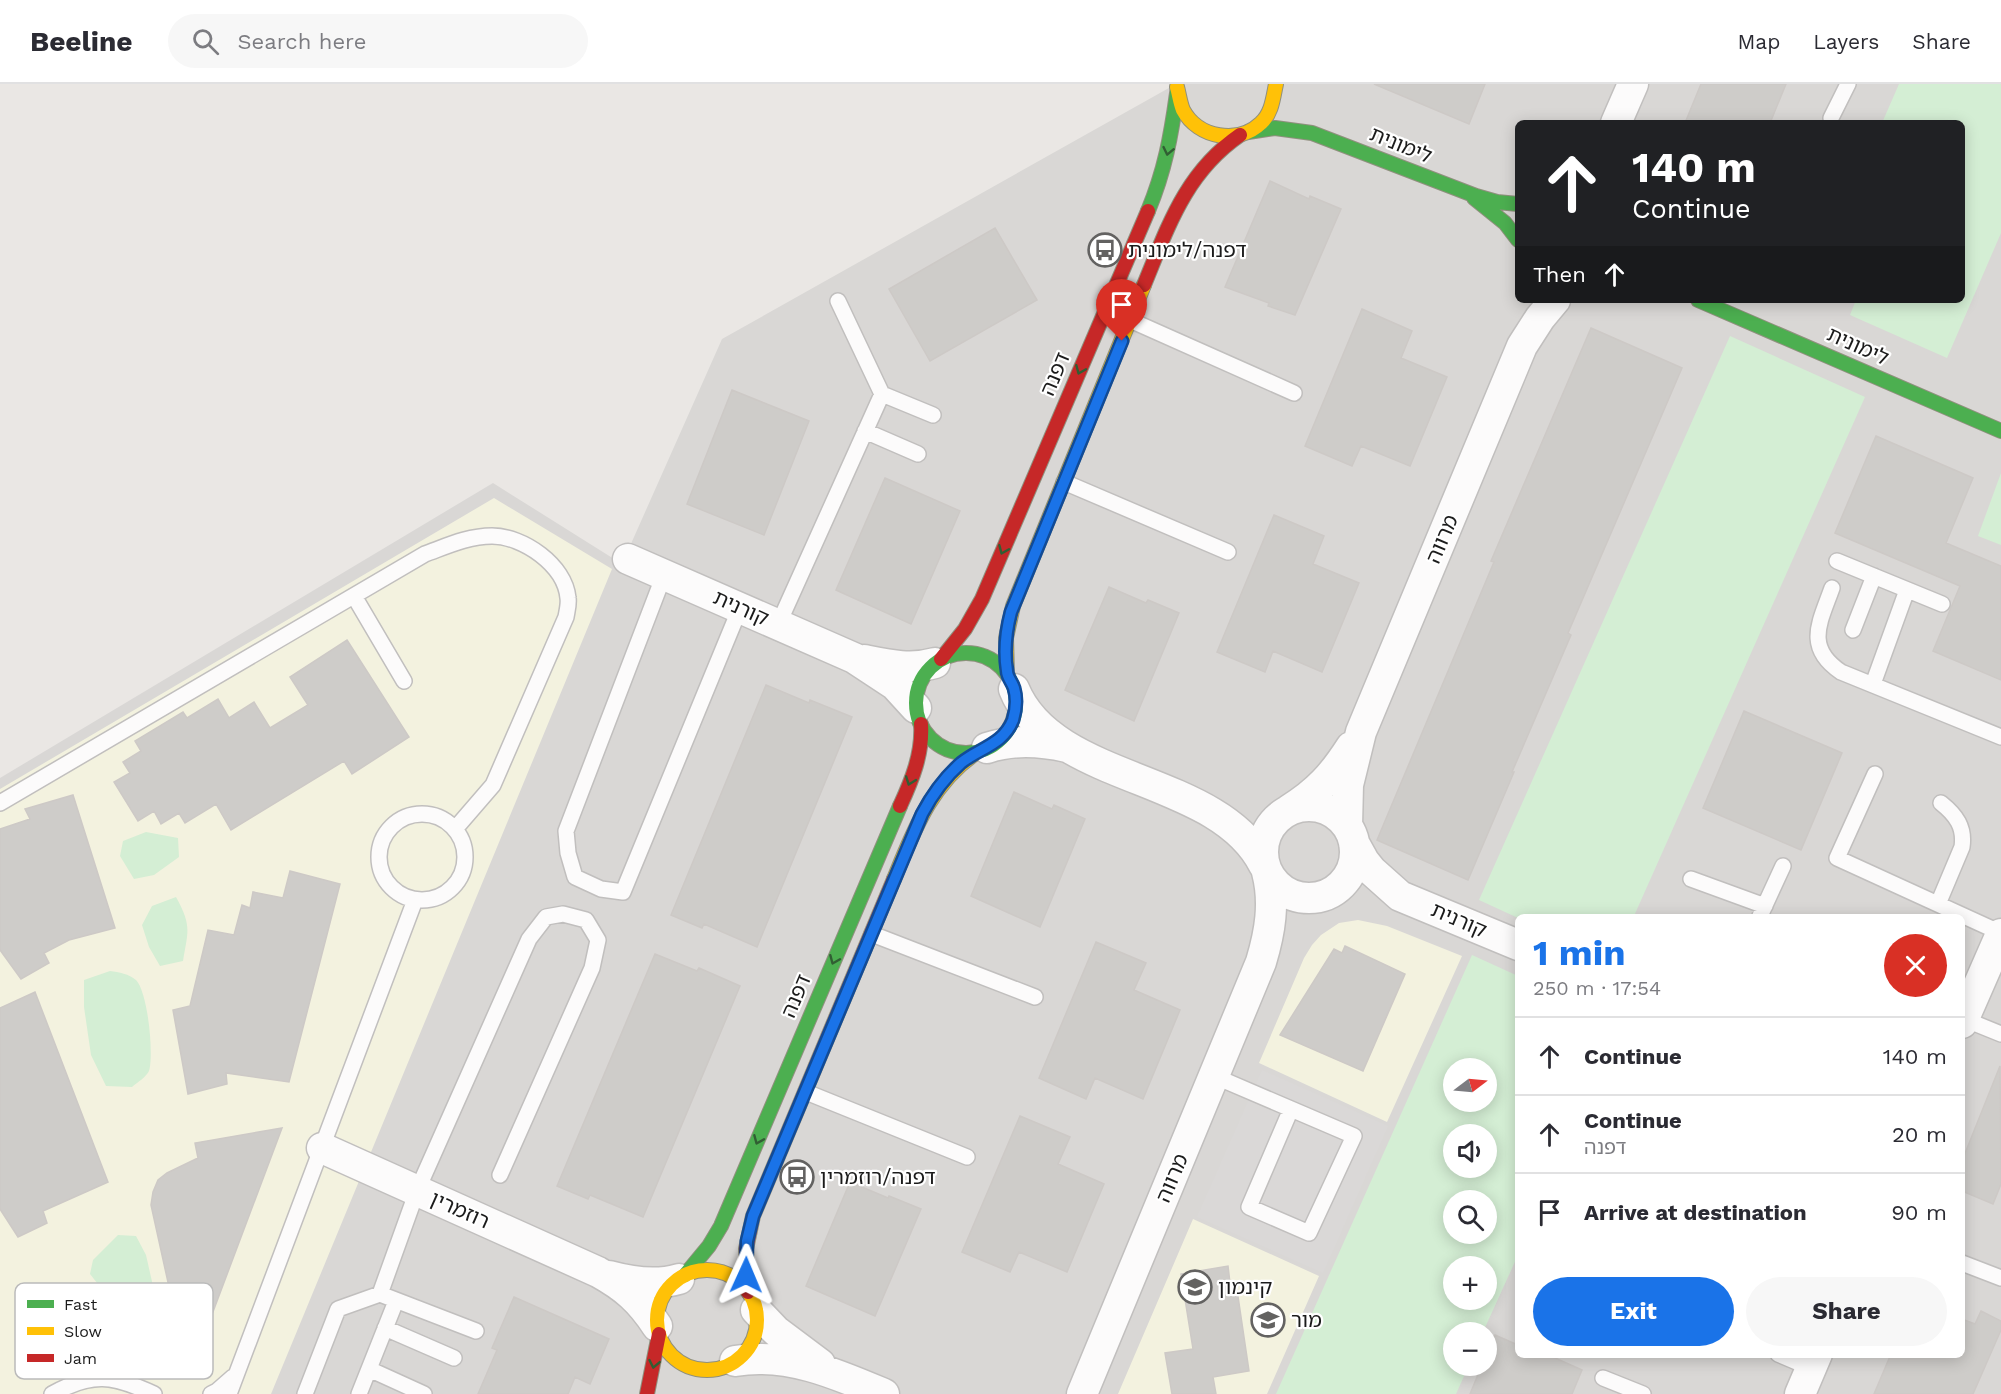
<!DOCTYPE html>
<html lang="en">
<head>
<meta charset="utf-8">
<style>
  body { margin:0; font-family:"Work Sans","Noto Sans Hebrew",sans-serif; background:#f7f7f7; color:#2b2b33; height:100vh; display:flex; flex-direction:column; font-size:22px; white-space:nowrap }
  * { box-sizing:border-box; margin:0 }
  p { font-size:20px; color:#7c7c81 }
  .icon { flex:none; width:33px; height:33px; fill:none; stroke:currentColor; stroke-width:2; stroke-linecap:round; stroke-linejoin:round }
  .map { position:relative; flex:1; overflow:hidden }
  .panel { position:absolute; left:1515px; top:830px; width:450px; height:444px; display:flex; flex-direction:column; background:#fff; border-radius:9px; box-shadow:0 3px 15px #0003 }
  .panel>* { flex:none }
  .hud { position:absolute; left:1515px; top:36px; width:450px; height:183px; border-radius:9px; box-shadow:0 3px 15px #0003; background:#202124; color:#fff; overflow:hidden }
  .needle { width:39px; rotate:74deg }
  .buttons { position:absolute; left:1443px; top:974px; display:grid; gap:12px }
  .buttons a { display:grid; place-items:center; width:54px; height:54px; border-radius:50%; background:#fff; box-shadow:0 3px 15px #0003; font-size:30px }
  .pin { position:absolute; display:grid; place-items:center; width:51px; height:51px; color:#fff; margin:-62px -26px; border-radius:50% 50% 50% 0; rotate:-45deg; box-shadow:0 0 6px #0007 }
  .pin .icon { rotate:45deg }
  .me { position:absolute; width:66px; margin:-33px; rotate:1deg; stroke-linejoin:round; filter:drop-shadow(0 0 4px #0008) }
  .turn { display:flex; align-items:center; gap:21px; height:126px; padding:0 18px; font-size:27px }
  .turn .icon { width:78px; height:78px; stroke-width:2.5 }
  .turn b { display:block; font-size:42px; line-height:51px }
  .then { display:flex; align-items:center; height:57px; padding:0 18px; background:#0003; gap:12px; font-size:22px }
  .round { display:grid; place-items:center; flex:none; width:63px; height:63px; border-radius:32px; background:#f7f7f7 }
  .overview { display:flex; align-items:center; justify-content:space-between; height:102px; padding:0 18px }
  h1 { font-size:36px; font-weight:700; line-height:45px; color:#1a73e8 }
  .action { display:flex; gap:12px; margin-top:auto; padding:12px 18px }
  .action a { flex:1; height:69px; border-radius:36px; background:#1a73e8; color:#fff; font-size:24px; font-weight:700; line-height:69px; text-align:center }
  .action a+a { background:#f7f7f7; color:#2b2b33 }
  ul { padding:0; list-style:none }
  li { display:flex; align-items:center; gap:18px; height:78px; padding:0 18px; border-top:2px solid #e1e1e2 }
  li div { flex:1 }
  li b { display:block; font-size:22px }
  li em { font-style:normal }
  header { display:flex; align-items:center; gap:36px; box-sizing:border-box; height:84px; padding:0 30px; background:#fff; border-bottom:2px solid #e1e1e2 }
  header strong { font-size:28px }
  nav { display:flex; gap:33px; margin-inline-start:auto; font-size:21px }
  .search { width:420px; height:54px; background:#f7f7f7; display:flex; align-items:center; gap:15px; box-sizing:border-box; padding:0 21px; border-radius:33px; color:#7c7c81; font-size:22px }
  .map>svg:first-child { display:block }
</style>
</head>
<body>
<header>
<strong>Beeline</strong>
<div class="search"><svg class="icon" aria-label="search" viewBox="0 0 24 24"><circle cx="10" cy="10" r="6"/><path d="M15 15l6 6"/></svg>Search here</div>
<nav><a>Map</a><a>Layers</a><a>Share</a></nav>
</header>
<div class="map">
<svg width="2001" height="1310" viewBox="0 0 2001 1310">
  <rect width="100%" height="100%" fill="#eae7e4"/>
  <path fill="#d9d7d5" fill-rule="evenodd" d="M 1176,0 L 2001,0 L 2001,1310 L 0,1310 L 0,694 L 493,399 L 622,480 L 722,255 ZM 1518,39 L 1962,39 L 1962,216 L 1518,216 ZM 1518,832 L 1962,832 L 1962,1270 L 1518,1270 ZM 1454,984 L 1486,984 L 1486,1017 L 1454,1017 ZM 1454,1050 L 1486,1050 L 1486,1083 L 1454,1083 ZM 1454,1116 L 1486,1116 L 1486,1149 L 1454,1149 ZM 1454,1182 L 1486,1182 L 1486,1215 L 1454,1215 ZM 1454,1248 L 1486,1248 L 1486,1281 L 1454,1281 Z"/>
  <path fill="#f3f2df" d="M 494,414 L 612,485 L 271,1310 L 0,1310 L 0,705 Z
    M 1358,836 L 1387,842 L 1462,872 L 1387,1038 L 1259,979 L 1304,874 L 1312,861 L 1321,851 L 1339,839 Z
    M 1193,1135 L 1319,1192 L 1267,1310 L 1118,1310 Z"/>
  <path fill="#d4eed4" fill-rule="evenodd" d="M 1899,0 L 2001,0 L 2001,149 L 1947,274 L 1850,231 L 1856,216 L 1962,216 L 1962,39 L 1882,39 Z
    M 1730,252 L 1865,313 L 1634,832 L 1518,834 L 1479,816 Z
    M 2001,389 L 2001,461 L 1978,452 Z
    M 146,748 L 178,754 L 179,773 L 154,791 L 134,795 L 120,772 L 123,757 Z
    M 176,813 C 192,842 188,847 183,877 L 160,882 L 149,863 L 142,841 L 152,822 Z
    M 1472,871 L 1518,892 L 1518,1171 L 1483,1248 L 1454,1248 L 1454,1281 L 1469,1281 L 1456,1310 L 1276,1310 ZM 1454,984 L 1486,984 L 1486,1017 L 1454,1017 ZM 1454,1050 L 1486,1050 L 1486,1083 L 1454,1083 ZM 1454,1116 L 1486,1116 L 1486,1149 L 1454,1149 ZM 1454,1182 L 1486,1182 L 1486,1215 L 1454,1215 Z
    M 110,887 C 119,888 129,890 136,896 C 148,908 154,971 149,987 C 146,993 138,998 132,1003 L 106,1002 L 91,971 L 84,923 L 84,896 Z
    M 118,1151 L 136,1152 L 146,1171 L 153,1202 L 130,1207 L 101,1204 L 90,1190 L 93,1176 Z"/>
  <path fill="#dad8d7" d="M 1262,986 L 1388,1042 L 1323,1189 L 1197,1133 Z"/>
  <path fill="#ceccc9" stroke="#cdc9c6" stroke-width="1.5" d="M 1374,0 L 1485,0 L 1469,40 Z
    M 1701,0 L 1786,0 L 1770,39 L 1685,39 Z
    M 1270,97 L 1309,115 L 1310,112 L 1341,125 L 1295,231 L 1268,222 L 1269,219 L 1225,203 Z
    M 995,144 L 1037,216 L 930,277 L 889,205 Z
    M 1362,225 L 1412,247 L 1401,274 L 1447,293 L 1410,382 L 1361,362 L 1352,382 L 1305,362 Z
    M 1591,244 L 1682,284 L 1568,549 L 1571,551 L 1512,688 L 1514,688 L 1468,796 L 1377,756 L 1494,478 L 1491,477 Z
    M 732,306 L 809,337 L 764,451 L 687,420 Z
    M 1876,352 L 1973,394 L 1946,459 L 2001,482 L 2001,596 L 1933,567 L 1960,502 L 1835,449 Z
    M 885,394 L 960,427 L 911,540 L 836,506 Z
    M 1274,431 L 1324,452 L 1313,480 L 1359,499 L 1322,588 L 1273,567 L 1265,588 L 1217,568 Z
    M 1109,503 L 1146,519 L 1148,516 L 1179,529 L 1134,637 L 1065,606 Z
    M 347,556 L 409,653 L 352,690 L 344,677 L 231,746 L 216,720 L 185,739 L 179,729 L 161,740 L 154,727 L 138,737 L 114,698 L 130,689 L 123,678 L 141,667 L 135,657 L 183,628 L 187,634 L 218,615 L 229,634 L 254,618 L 270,644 L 308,621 L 290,593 Z
    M 766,601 L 809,619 L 810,616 L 852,633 L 757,863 L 704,840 L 702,844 L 671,831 Z
    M 1744,627 L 1842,669 L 1801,766 L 1703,724 Z
    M 1014,708 L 1052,725 L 1054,721 L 1085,735 L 1040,843 L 971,812 Z
    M 73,711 L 115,844 L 69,856 L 44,869 L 49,879 L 21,895 L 0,866 L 0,745 L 30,735 L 25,725 Z
    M 290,787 L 340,800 L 289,998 L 226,989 L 227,1000 L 188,1010 L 173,926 L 190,922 L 208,846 L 234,851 L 242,821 L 250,824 L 253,808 L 283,814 Z
    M 1096,858 L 1146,879 L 1134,906 L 1180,926 L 1143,1015 L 1095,994 L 1086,1015 L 1039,994 Z
    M 1345,862 L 1405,890 L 1363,987 L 1280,951 L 1334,865 L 1342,869 Z
    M 655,870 L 697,887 L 699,884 L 740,902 L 643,1133 L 590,1111 L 588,1115 L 557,1102 Z
    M 35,908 L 108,1098 L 43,1127 L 47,1139 L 18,1153 L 0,1125 L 0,924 Z
    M 2000,982 L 2001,1100 L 1993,1120 L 1962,1107 L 1962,1077 Z
    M 1020,1032 L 1070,1053 L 1058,1080 L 1104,1100 L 1067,1188 L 1019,1168 L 1010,1188 L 962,1168 Z
    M 282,1044 L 211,1233 L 173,1221 L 151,1121 L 153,1108 L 158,1096 L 167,1089 L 198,1074 L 195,1059 Z
    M 850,1098 L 888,1114 L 889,1112 L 921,1125 L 875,1232 L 806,1202 Z
    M 1228,1182 L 1230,1199 L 1236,1199 L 1249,1287 L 1213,1293 L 1216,1310 L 1172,1310 L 1165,1269 L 1193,1265 L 1181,1190 Z
    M 514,1213 L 609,1255 L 590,1300 L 575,1293 L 568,1310 L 478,1310 L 497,1266 L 492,1264 Z
    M 1981,1227 L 2001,1237 L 2001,1246 L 1973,1310 L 1874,1310 L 1891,1270 L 1962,1270 L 1962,1235 L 1975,1240 Z
    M 1495,1251 L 1518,1261 L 1518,1270 L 1546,1270 L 1582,1286 L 1572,1310 L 1470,1310 L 1482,1281 L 1486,1281 L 1486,1271 Z"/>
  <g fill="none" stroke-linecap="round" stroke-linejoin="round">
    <defs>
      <path id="lane" d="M 1831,34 L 1848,0
        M 1130,236 L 1294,309
        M 882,310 L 933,331
        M 865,347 L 918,370
        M 1064,398 L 1228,468
        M 1837,477 L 1942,520
        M 664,491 L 566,747 L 568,769 L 575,793 L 601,805 L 623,808 L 740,524
        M 1832,504 C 1820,538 1804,563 1841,588 L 2001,653
        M 354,512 L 404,597
        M 778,541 L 882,310 L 838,217
        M 1853,546 L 1874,492
        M 1873,600 L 1907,506
        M 1875,690 L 1837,774 L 2001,849
        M 0,719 L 425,470 C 447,462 468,452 492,452 C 523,452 565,481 568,514 C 569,520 567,527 566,533 L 493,701 L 455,745
        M379 773a43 43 0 1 1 86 0a43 43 0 1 1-86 0Z
        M 1691,795 L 1765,822
        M 1938,820 L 1962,763 C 1965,743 1956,731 1941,719
        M 1760,832 L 1783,782
        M 872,850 L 1035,913
        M 1964,935 L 2001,950
        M 1214,992 L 1291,1025
        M 806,1008 L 967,1073
        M 1291,1025 L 1354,1052 L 1309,1149 L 1249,1123 Z
        M 1962,1179 L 2001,1194
        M 385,1244 L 454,1274
        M 476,1247 L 380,1210 L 417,1107 L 529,855 L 546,833 L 563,830 L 586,836 L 598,856 L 592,884 L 500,1091
        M 1778,1270 L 1811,1284
        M 369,1285 L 424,1310
        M 1603,1294 L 1643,1310
        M 52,1310 C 93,1288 112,1291 154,1310
        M 211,1310 L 217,1307 L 233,1293
        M 229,1310 L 415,816
        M 305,1310 L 338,1225 L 380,1210
        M 359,1310 L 396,1217"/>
      <path id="street" d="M 1616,39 L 1633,0
        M 628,475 L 854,574 L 895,601 L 916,624
        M 864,576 C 889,581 911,586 935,579
        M 1014,605 C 1053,701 1218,689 1264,781
        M 987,664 C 1014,655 1040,657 1067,663
        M1263 768a46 46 0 1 1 92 0a46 46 0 1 1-92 0Z
        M 1289,726 C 1318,708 1333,691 1351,663
        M 1347,742 L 1348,701 L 1361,648 L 1522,262 L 1540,234 L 1555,216
        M 1354,759 L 1364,777 L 1372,787 L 1400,812 L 1518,861
        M 1962,939 L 2001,850
        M 322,1064 L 598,1188 C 625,1203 640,1216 657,1242
        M 609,1192 C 631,1198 656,1202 679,1195
        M 756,1226 L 776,1247 L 820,1280
        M 735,1277 C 787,1268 837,1290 884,1310
        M 1082,1310 L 1261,878 C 1270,848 1275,819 1267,788
        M 1800,1310 L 1817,1270"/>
      <path id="fast" d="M 1248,48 L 1275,44 L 1312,49 L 1476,112 L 1497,118 L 1518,120
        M 1474,114 L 1505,139 L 1518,156
        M 1148,127 C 1165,86 1171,52 1177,9
        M 1698,216 L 2001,347
        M916 619a50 50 0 1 1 100 0a50 50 0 1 1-100 0Z
        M 685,1191 L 709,1162 L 721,1142 L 900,722"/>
      <path id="slow" d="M 1177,3 C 1179,10 1180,19 1183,26 C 1198,54 1238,61 1261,39 C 1272,29 1273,14 1276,0
        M 1007,590 L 1006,554 L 1013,522 L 1144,201
        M 894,795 C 914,746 932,697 979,667
        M657 1236a50 50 0 1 1 100 0a50 50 0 1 1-100 0Z"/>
      <path id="jam" d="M 1144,201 C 1168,143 1185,89 1240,51
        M 941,575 L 965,545 L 982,515 L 1148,127
        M 900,722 C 912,696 923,669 921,640
        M 748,1208 L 746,1165 L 753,1132 L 894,795
        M 647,1310 L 659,1250"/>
    </defs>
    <use href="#lane" stroke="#c1bfbe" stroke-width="18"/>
    <use href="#street" stroke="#c1bfbe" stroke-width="33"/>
    <use href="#fast" stroke="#90907e" stroke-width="16"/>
    <use href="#slow" stroke="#90907e" stroke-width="16"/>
    <use href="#jam" stroke="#90907e" stroke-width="16"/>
    <use href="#lane" stroke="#fcfbfb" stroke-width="15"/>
    <use href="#street" stroke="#fcfbfb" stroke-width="30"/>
    <use href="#fast" stroke="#4caf50" stroke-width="14"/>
    <use href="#slow" stroke="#ffc107" stroke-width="14"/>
    <use href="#jam" stroke="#c62828" stroke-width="14"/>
  </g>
  <defs><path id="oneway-chevron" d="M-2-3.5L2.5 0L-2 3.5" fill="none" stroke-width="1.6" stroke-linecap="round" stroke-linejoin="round" transform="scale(1.5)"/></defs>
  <g stroke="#315e33">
    <use href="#oneway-chevron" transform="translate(1168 67) rotate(102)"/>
    <use href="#oneway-chevron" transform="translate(1080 286) rotate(113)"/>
    <use href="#oneway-chevron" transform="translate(1003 466) rotate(113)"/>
    <use href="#oneway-chevron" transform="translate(910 697) rotate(110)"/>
    <use href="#oneway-chevron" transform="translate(834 876) rotate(113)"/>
    <use href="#oneway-chevron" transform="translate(758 1056) rotate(113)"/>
    <use href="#oneway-chevron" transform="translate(654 1280) rotate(101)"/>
  </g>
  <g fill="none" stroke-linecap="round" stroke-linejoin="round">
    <defs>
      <path id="route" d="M 746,1191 L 747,1157 L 753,1132 L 922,730 C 932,711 944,694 961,679 C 979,664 1003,661 1013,636 C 1016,626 1017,614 1014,604 C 1012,598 1007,593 1007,587 C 1004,568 1006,547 1011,528 L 1122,257"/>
    </defs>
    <use href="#route" stroke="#114b97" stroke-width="15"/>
    <use href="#route" stroke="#1a73e8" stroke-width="10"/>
  </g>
  <defs>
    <symbol id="bus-ring" viewBox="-11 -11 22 22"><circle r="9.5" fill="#fff" stroke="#636261" stroke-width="1.5"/><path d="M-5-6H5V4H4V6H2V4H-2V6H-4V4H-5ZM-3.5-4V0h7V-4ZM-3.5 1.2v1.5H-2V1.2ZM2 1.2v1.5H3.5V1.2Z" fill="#636261"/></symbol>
    <symbol id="school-ring" viewBox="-11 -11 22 22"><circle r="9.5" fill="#fff" stroke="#636261" stroke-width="1.5"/><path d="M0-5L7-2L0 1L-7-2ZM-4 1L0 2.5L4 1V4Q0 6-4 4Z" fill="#636261"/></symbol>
  </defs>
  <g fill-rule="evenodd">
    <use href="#bus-ring" x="1086" y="147" width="38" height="38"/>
    <use href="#bus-ring" x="778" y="1074" width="38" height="38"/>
    <use href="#school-ring" x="1176" y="1184" width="38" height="38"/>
    <use href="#school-ring" x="1249" y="1217" width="38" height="38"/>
  </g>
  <g text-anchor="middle" stroke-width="4.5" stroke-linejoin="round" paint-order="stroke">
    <g font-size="21" fill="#1b1b1b" stroke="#fff">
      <text transform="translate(1401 61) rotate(22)" y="7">לימונית</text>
      <text transform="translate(1858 262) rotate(24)" y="7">לימונית</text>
      <text transform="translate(1055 290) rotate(-67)" y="7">דפנה</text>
      <text transform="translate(1442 455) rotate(-67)" y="7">מרווה</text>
      <text transform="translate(741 524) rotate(24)" y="7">קורנית</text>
      <text transform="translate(1459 836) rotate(23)" y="7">קורנית</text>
      <text transform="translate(796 912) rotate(-67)" y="7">דפנה</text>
      <text transform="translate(1172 1094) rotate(-67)" y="7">מרווה</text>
      <text transform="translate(460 1126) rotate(24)" y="7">רוזמרין</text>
    </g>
    <g font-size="21" fill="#1b1b1b" stroke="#fff" text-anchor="start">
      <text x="1128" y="173">דפנה/לימונית</text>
      <text x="820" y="1100">דפנה/רוזמרין</text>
      <text x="1218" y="1210">קינמון</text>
      <text x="1291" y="1243">מור</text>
    </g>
  </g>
  <rect x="15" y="1199" width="198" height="96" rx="9" fill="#fff" stroke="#bbb" stroke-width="1.5"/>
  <rect x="27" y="1216" width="27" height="8" fill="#4caf50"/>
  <rect x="27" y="1243" width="27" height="8" fill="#ffc107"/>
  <rect x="27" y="1270" width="27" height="8" fill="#c62828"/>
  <g font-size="16" fill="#1b1b1b">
    <text x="64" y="1226">Fast</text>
    <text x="64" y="1253">Slow</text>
    <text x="64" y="1280">Jam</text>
  </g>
</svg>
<div class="buttons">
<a><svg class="needle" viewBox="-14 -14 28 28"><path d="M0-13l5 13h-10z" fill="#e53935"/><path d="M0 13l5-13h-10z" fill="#7c7c81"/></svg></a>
<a><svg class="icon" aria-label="sound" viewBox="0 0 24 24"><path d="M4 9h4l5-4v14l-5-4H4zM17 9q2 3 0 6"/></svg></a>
<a><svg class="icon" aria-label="search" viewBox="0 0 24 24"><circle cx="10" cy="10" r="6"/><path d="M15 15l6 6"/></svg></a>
<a>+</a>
<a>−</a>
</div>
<div class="pin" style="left:1122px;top:257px;background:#d93025"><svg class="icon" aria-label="arrive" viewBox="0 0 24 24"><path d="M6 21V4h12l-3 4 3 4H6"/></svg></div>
<svg class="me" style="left:746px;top:1191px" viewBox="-20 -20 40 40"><path d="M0-17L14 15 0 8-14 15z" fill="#1a73e8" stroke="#fff" stroke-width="4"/></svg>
<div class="hud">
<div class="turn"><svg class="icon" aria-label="ahead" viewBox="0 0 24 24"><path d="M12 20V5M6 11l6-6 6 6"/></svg><div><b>140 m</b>Continue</div></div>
<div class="then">Then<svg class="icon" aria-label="ahead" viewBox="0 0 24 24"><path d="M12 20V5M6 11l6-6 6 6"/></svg></div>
</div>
<section class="panel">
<div class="overview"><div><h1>1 min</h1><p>250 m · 17:54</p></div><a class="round" style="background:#d93025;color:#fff"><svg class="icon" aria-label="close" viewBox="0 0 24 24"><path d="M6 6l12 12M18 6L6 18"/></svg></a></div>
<ul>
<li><svg class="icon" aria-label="ahead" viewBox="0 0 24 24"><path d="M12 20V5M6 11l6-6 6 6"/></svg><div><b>Continue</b></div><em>140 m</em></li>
<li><svg class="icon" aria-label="ahead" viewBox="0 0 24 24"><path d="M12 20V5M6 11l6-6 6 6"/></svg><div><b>Continue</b><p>דפנה</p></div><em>20 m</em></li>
<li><svg class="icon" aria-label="arrive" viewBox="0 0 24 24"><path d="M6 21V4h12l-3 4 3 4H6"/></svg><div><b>Arrive at destination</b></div><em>90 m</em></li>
</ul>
<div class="action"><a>Exit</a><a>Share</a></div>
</section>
</div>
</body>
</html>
